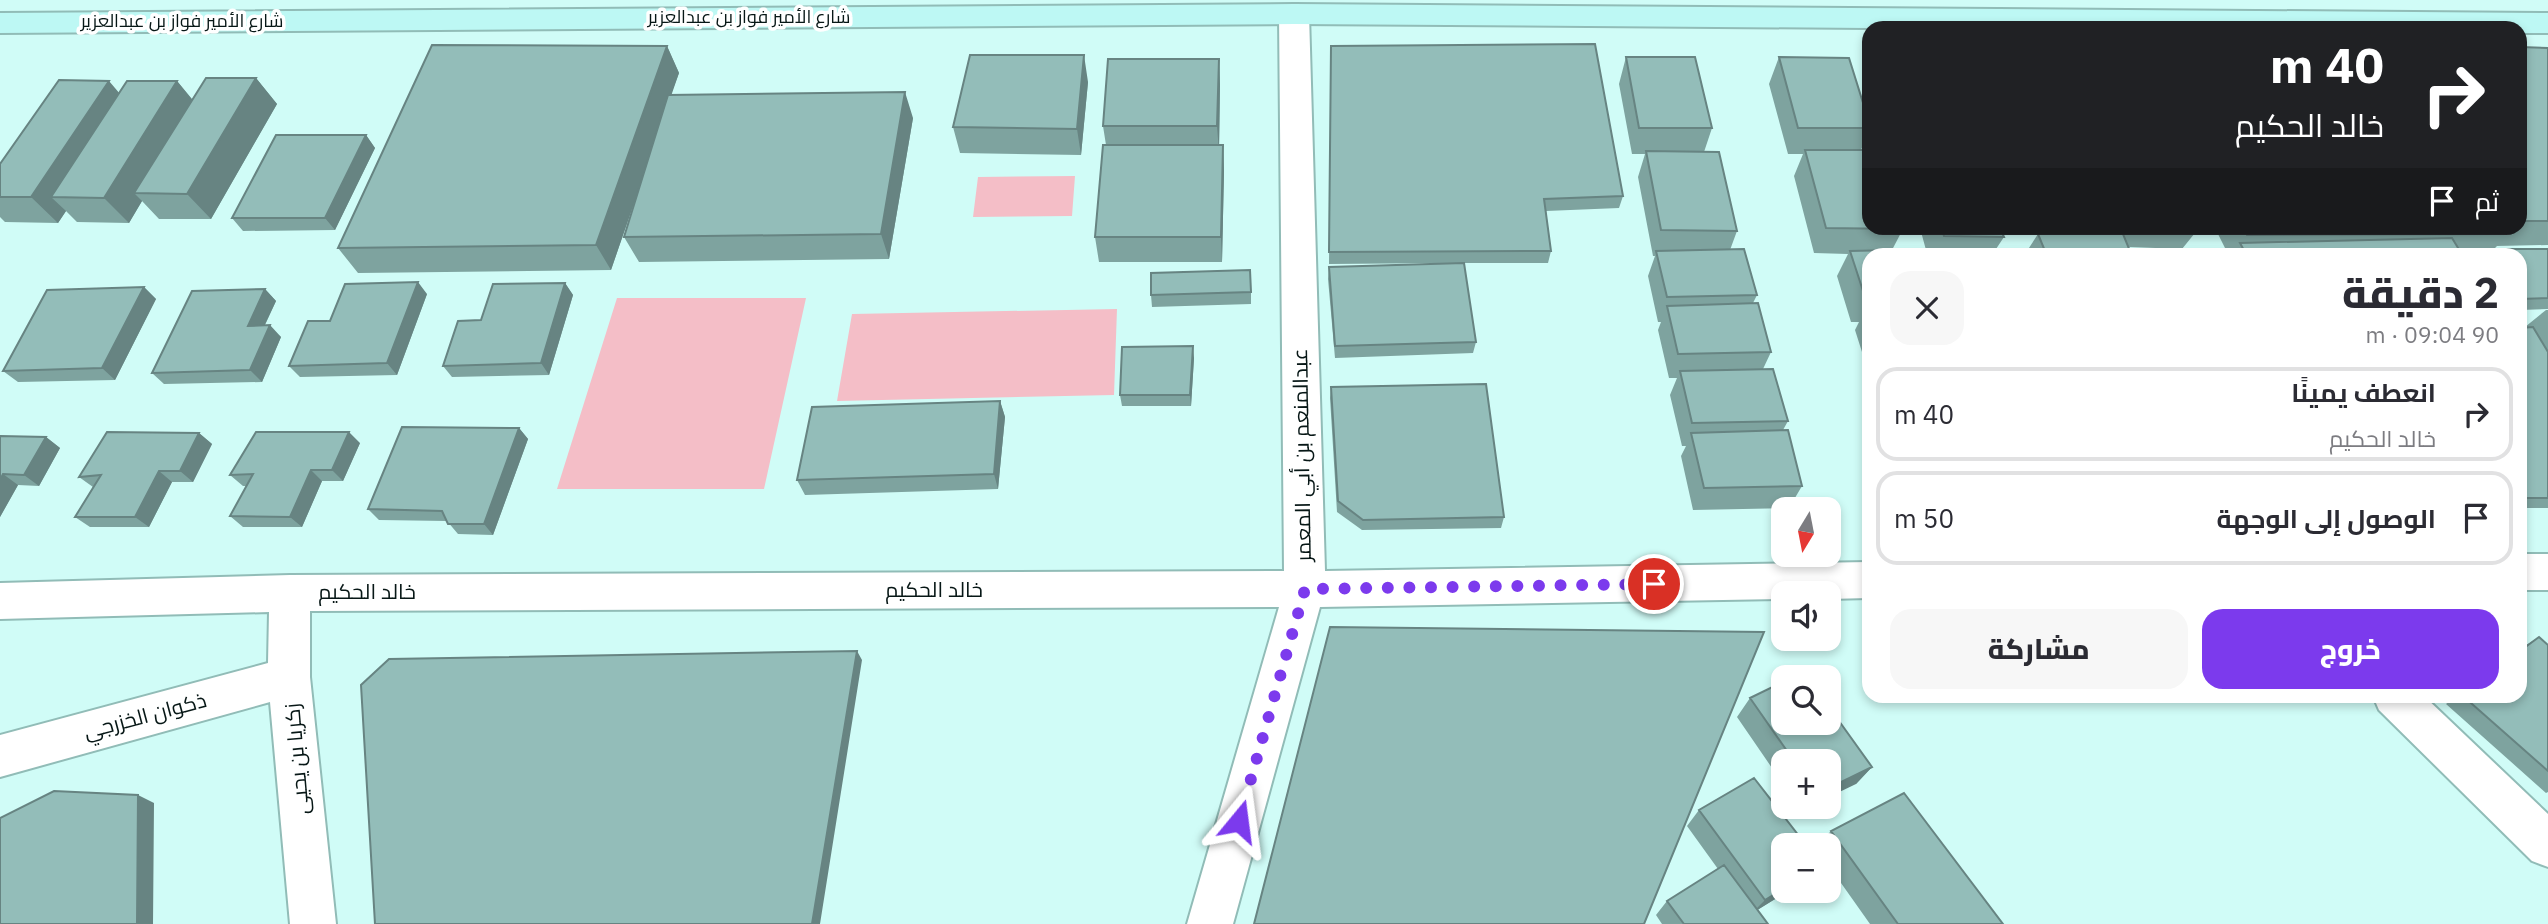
<!DOCTYPE html>
<html lang="ar">
<head>
<meta charset="utf-8">
<style>
  body { margin:0; font-family:"IBM Plex Sans",Cairo,sans-serif; background:#f7f7f7; color:#2b2b33; direction:rtl; height:100vh; display:flex; flex-direction:column; font-size:26px; white-space:nowrap }
  * { box-sizing:border-box; margin:0 }
  p { font-size:23px; color:#7c7c81 }
  .icon { flex:none; width:38px; height:38px; fill:none; stroke:currentColor; stroke-width:2; stroke-linecap:round; stroke-linejoin:round }
  .map { position:relative; flex:1; overflow:hidden; direction:ltr }
  .drawer { position:absolute; left:1862px; top:248px; width:665px; height:455px; display:flex; flex-direction:column; background:#fff; border-radius:21px; box-shadow:0 4px 10px #0003; direction:rtl }
  .drawer>* { flex:none }
  .banner { position:absolute; left:1862px; top:21px; width:665px; height:214px; border-radius:21px; box-shadow:0 4px 10px #0003; direction:rtl; background:#202124; color:#fff; overflow:hidden }
  .needle { width:46px; rotate:190deg }
  .buttons { position:absolute; left:1771px; top:497px; display:grid; gap:14px }
  .buttons a { display:grid; place-items:center; width:70px; height:70px; border-radius:14px; background:#fff; box-shadow:0 4px 10px #0003; font-size:35px }
  .pin { position:absolute; display:grid; place-items:center; width:60px; height:60px; color:#fff; margin:-30px; border:4px solid #fff; border-radius:50%; box-shadow:0 2px 7px #0007 }
  .me { position:absolute; width:77px; margin:-38px; rotate:16deg; stroke-linejoin:round; filter:drop-shadow(0 0 5px #0008) }
  .turn { display:flex; align-items:center; gap:24px; height:147px; padding:0 28px; font-size:32px }
  .turn .icon { width:91px; height:91px; stroke-width:2.5 }
  .turn b { display:block; font-size:49px; line-height:60px }
  .then { display:flex; align-items:center; height:66px; padding:0 28px; background:#0003; gap:14px; font-size:26px }
  .round { display:grid; place-items:center; flex:none; width:74px; height:74px; border-radius:21px; background:#f7f7f7 }
  .headline { display:flex; align-items:center; justify-content:space-between; height:119px; padding:0 28px }
  h1 { font-size:42px; font-weight:800; line-height:52px }
  .button { display:flex; gap:14px; margin-top:auto; padding:14px 28px }
  .button a { flex:1; height:80px; border-radius:21px; background:#7c3aed; color:#fff; font-size:28px; font-weight:800; line-height:80px; text-align:center }
  .button a+a { background:#f7f7f7; color:#2b2b33 }
  ul { padding:0; list-style:none }
  li { display:flex; align-items:center; gap:21px; height:94px; margin:0 14px 10px; padding:0 14px; border:4px solid #e1e1e2; border-radius:21px }
  li div { flex:1 }
  li b { display:block; font-size:26px }
  li em { font-style:normal }
  .map>svg:first-child { display:block }
</style>
</head>
<body>
<div class="map">
<svg width="2548" height="924" viewBox="0 0 2548 924">
  <rect width="100%" height="100%" fill="#d0fcf7"/>
  <path fill="#f4bec7" d="M 1075,176 L 1072,216 L 973,217 L 978,177 Z
    M 617,298 L 806,298 L 764,489 L 557,489 Z
    M 1117,309 L 1114,395 L 837,401 L 852,314 Z"/>
  <g fill="none" stroke-linecap="round" stroke-linejoin="round">
    <defs>
      <path id="street" d="M 1294,4 L 1305,7 L 1309,14 L 1325,571 L 1869,562 L 1869,598 L 1829,599 L 1829,593 L 1783,593 L 1783,599 L 1320,607 L 1233,924 L 1187,924 L 1279,607 L 310,611 L 310,677 L 336,924 L 290,924 L 270,702 L 0,777 L 0,735 L 268,663 L 269,612 L 0,619 L 0,583 L 290,575 L 1284,571 L 1279,14 L 1283,7 Z
        M 2520,554 L 2548,554 L 2548,590 L 2520,590 Z
        M 2373,696 L 2424,696 L 2548,814 L 2548,867 L 2532,861 L 2379,710 Z"/>
      <path id="secondary" d="M 1294,4 L 2548,13 L 2548,33 L 2520,33 L 2520,28 L 1869,28 L 1294,24 L 0,33 L 0,13 Z"/>
    </defs>
    <use href="#street" stroke="#91bcb7" stroke-width="4"/>
    <use href="#secondary" stroke="#91bcb7" stroke-width="4"/>
    <use href="#street" fill="#fff" fill-rule="evenodd"/>
    <use href="#secondary" fill="#bdf8f4" fill-rule="evenodd"/>
  </g>
  <path fill="#7ea39f" d="M 667,46 L 679,73 L 671,94 L 913,118 L 889,259 L 639,262 L 624,237 L 640,185 L 611,270 L 358,273 L 338,248 Z
    M 2520,47 L 2548,48 L 2548,245 L 2497,246 L 2494,249 L 2548,249 L 2548,309 L 2520,310 L 2520,256 L 2229,256 L 2215,228 L 2520,228 Z
    M 1626,57 L 1712,128 L 1704,152 L 1737,231 L 1730,250 L 1757,295 L 1753,303 L 1771,352 L 1763,369 L 1788,421 L 1783,430 L 1802,486 L 1789,508 L 1693,510 L 1681,456 L 1686,446 L 1682,446 L 1670,395 L 1677,378 L 1669,378 L 1658,330 L 1661,322 L 1658,322 L 1648,276 L 1655,256 L 1653,256 L 1638,177 L 1645,154 L 1632,154 L 1619,84 Z
    M 1779,57 L 1869,122 L 1869,132 L 1861,150 L 1903,229 L 1892,250 L 1926,250 L 1920,228 L 2000,228 L 2004,237 L 1994,252 L 2018,256 L 1869,256 L 1869,374 L 1855,330 L 1859,322 L 1851,322 L 1837,276 L 1848,254 L 1814,253 L 1794,176 L 1803,154 L 1788,154 L 1769,84 Z
    M 1219,59 L 1220,85 L 1219,145 L 1223,145 L 1224,171 L 1222,262 L 1099,262 L 1095,237 L 1106,145 L 1103,126 Z
    M 1331,59 L 1623,196 L 1619,208 L 1546,211 L 1551,251 L 1548,263 L 1464,263 L 1476,342 L 1473,353 L 1335,358 L 1328,279 L 1329,267 L 1449,263 L 1329,264 Z
    M 256,78 L 277,104 L 211,219 L 159,219 L 142,201 L 129,223 L 77,222 L 66,211 L 58,223 L 5,222 L 0,217 L 0,164 L 177,81 L 192,99 Z
    M 1088,82 L 1081,155 L 960,153 L 953,127 Z
    M 366,135 L 375,148 L 335,230 L 243,231 L 232,218 Z
    M 2117,228 L 2199,228 L 2182,249 L 2129,247 L 2132,256 L 2028,256 L 2027,251 L 2038,234 L 2119,234 Z
    M 565,283 L 573,295 L 549,375 L 452,377 L 443,366 Z
    M 144,287 L 156,299 L 115,380 L 18,382 L 3,371 Z
    M 265,289 L 276,301 L 265,325 L 281,337 L 262,382 L 164,384 L 152,373 Z
    M 1251,292 L 1251,304 L 1152,307 L 1151,295 Z
    M 427,294 L 397,375 L 300,377 L 289,366 L 330,321 Z
    M 2546,310 L 2548,310 L 2548,508 L 2520,508 L 2520,328 L 2525,327 Z
    M 1194,358 L 1191,406 L 1122,406 L 1120,395 Z
    M 1331,387 L 1504,517 L 1501,528 L 1362,530 L 1337,512 L 1330,398 Z
    M 1000,401 L 1005,417 L 998,489 L 805,495 L 797,480 Z
    M 519,428 L 528,439 L 493,535 L 458,534 L 447,521 L 379,520 L 368,509 Z
    M 199,433 L 212,444 L 193,482 L 172,482 L 149,527 L 90,527 L 75,517 L 93,487 L 79,477 Z
    M 0,436 L 46,437 L 60,448 L 39,486 L 18,485 L 0,517 Z
    M 360,443 L 343,481 L 322,481 L 302,527 L 243,527 L 230,516 L 246,486 L 243,486 L 230,475 Z
    M 2539,637 L 2548,645 L 2548,792 L 2546,793 L 2446,704 L 2456,696 L 2520,696 L 2520,649 Z
    M 1750,698 L 1872,767 L 1856,784 L 1829,761 L 1783,761 L 1783,784 L 1737,717 Z
    M 1699,810 L 1783,891 L 1788,891 L 1757,910 L 1768,924 L 1662,924 L 1656,915 L 1667,901 L 1718,869 L 1687,826 Z
    M 1831,831 L 2003,924 L 1870,924 L 1829,866 L 1829,845 L 1817,845 Z"/>
  <path fill="#678482" d="M 667,46 L 679,73 L 611,270 L 596,245 Z
    M 1084,55 L 1088,82 L 1081,155 L 1077,129 Z
    M 1219,59 L 1220,85 L 1219,152 L 1217,126 Z
    M 256,78 L 277,104 L 211,219 L 187,194 Z
    M 109,81 L 132,108 L 51,197 L 66,211 L 58,223 L 31,197 Z
    M 177,81 L 199,108 L 134,193 L 142,201 L 129,223 L 104,198 Z
    M 905,92 L 913,118 L 889,259 L 881,234 Z
    M 366,135 L 375,148 L 335,230 L 325,218 Z
    M 1223,145 L 1224,171 L 1222,262 L 1221,237 Z
    M 418,282 L 427,294 L 397,375 L 387,363 Z
    M 565,283 L 573,295 L 549,375 L 541,363 Z
    M 144,287 L 156,299 L 115,380 L 102,368 Z
    M 265,289 L 276,301 L 259,337 L 248,326 Z
    M 270,325 L 281,337 L 262,382 L 250,370 Z
    M 1193,346 L 1194,358 L 1191,406 L 1190,395 Z
    M 1000,401 L 1005,417 L 998,489 L 994,474 Z
    M 519,428 L 528,439 L 493,535 L 484,524 Z
    M 349,432 L 360,443 L 343,481 L 332,470 Z
    M 199,433 L 212,444 L 193,482 L 180,471 Z
    M 46,437 L 60,448 L 39,486 L 24,475 Z
    M 311,470 L 322,481 L 302,527 L 290,517 Z
    M 159,471 L 172,482 L 149,527 L 135,517 Z
    M 3,474 L 18,485 L 0,517 L 0,480 Z
    M 857,651 L 862,660 L 820,924 L 812,924 Z
    M 1872,767 L 1856,784 L 1829,797 L 1829,788 Z
    M 138,795 L 154,803 L 153,924 L 137,924 Z
    M 1783,889 L 1783,891 L 1788,891 L 1751,914 L 1765,900 Z"/>
  <path fill="#93bdb9" stroke="#678482" stroke-width="2" d="M 1595,44 L 1623,196 L 1544,199 L 1551,251 L 1329,252 L 1331,46 Z
    M 432,45 L 667,46 L 596,245 L 338,248 Z
    M 2520,47 L 2548,48 L 2548,221 L 2520,221 Z
    M 970,55 L 1084,55 L 1077,129 L 953,127 Z
    M 1626,57 L 1695,57 L 1712,128 L 1639,128 Z
    M 1779,57 L 1849,58 L 1869,122 L 1869,128 L 1798,128 Z
    M 1108,59 L 1219,59 L 1217,126 L 1103,126 Z
    M 206,78 L 256,78 L 187,194 L 134,193 Z
    M 59,80 L 109,81 L 31,197 L 0,197 L 0,164 Z
    M 127,81 L 177,81 L 104,198 L 51,197 Z
    M 905,92 L 881,234 L 624,237 L 668,95 Z
    M 276,135 L 366,135 L 325,218 L 232,218 Z
    M 1103,145 L 1223,145 L 1221,237 L 1095,237 Z
    M 1805,150 L 1869,150 L 1869,228 L 1903,228 L 1903,229 L 1826,228 Z
    M 1646,151 L 1719,152 L 1737,231 L 1661,230 Z
    M 1942,228 L 2000,228 L 2004,237 L 1944,236 Z
    M 2243,228 L 2505,228 L 2510,234 L 2247,235 Z
    M 2038,234 L 2123,234 L 2132,256 L 2047,256 Z
    M 2452,238 L 2463,256 L 2247,256 L 2240,243 Z
    M 1744,249 L 1757,295 L 1667,297 L 1656,251 Z
    M 1938,249 L 1940,256 L 1869,256 L 1869,297 L 1865,297 L 1850,251 Z
    M 2469,249 L 2548,249 L 2548,298 L 2520,299 L 2520,256 L 2473,256 Z
    M 1957,251 L 2017,253 L 2018,256 L 1959,256 Z
    M 1464,263 L 1476,342 L 1335,346 L 1329,267 Z
    M 1250,270 L 1251,292 L 1151,295 L 1151,273 Z
    M 418,282 L 387,363 L 289,366 L 308,321 L 330,321 L 345,284 Z
    M 565,283 L 541,363 L 443,366 L 458,321 L 481,320 L 493,284 Z
    M 144,287 L 102,368 L 3,371 L 47,290 Z
    M 265,289 L 248,326 L 270,325 L 250,370 L 152,373 L 192,291 Z
    M 1758,303 L 1771,352 L 1678,354 L 1667,306 Z
    M 2533,327 L 2548,352 L 2548,498 L 2520,498 L 2520,328 Z
    M 1193,346 L 1190,395 L 1120,395 L 1122,347 Z
    M 1773,369 L 1788,421 L 1692,423 L 1680,371 Z
    M 1486,384 L 1504,517 L 1363,520 L 1338,501 L 1331,387 Z
    M 1000,401 L 994,474 L 797,480 L 812,407 Z
    M 402,427 L 519,428 L 484,524 L 448,524 L 442,511 L 368,509 Z
    M 1788,430 L 1802,486 L 1704,488 L 1691,433 Z
    M 107,432 L 199,433 L 180,471 L 159,471 L 135,517 L 75,517 L 101,475 L 79,477 Z
    M 256,432 L 349,432 L 332,470 L 311,470 L 290,517 L 230,516 L 253,474 L 230,475 Z
    M 0,436 L 46,437 L 24,475 L 3,474 L 0,480 Z
    M 1330,627 L 1764,632 L 1644,924 L 1254,924 Z
    M 2539,637 L 2548,645 L 2548,771 L 2463,696 L 2520,696 L 2520,651 Z
    M 857,651 L 812,924 L 375,924 L 361,685 L 389,659 Z
    M 1783,682 L 1783,723 L 1829,723 L 1829,707 L 1872,767 L 1829,788 L 1829,761 L 1794,761 L 1750,698 Z
    M 1754,778 L 1806,845 L 1783,845 L 1783,889 L 1765,900 L 1699,810 Z
    M 54,791 L 138,795 L 137,924 L 0,924 L 0,818 Z
    M 1904,793 L 2003,924 L 1898,924 L 1831,831 Z
    M 1724,865 L 1768,924 L 1684,924 L 1667,901 Z"/>
  <g fill="none" stroke-linecap="round" stroke-linejoin="round">
    <path stroke="#7c3aed" stroke-width="12" stroke-dasharray="0 21.6" d="M 1239,821 L 1305,589 L 1654,584"/>
  </g>
  <g text-anchor="middle" stroke-width="7" stroke-linejoin="round" paint-order="stroke">
    <g font-size="18" fill="#071716" stroke="#fff">
      <text x="749" y="23">شارع الأمير فواز بن عبدالعزير</text>
      <text x="182" y="27">شارع الأمير فواز بن عبدالعزير</text>
    </g>
    <g font-size="21" fill="#071716" stroke="#fff">
      <text transform="translate(1302 455) rotate(-91)" y="7">عبدالمنعم بن أبي المعمر</text>
      <text x="934" y="597">خالد الحكيم</text>
      <text x="367" y="599">خالد الحكيم</text>
      <text transform="translate(145 716) rotate(-15)" y="7">ذكوان الخزرجي</text>
      <text transform="translate(297 759) rotate(-95)" y="7">زكريا بن يحيى</text>
    </g>
  </g>
</svg>
<div class="buttons">
<a><svg class="needle" viewBox="-14 -14 28 28"><path d="M0-13l5 13h-10z" fill="#e53935"/><path d="M0 13l5-13h-10z" fill="#7c7c81"/></svg></a>
<a><svg class="icon" aria-label="sound" viewBox="0 0 24 24"><path d="M4 9h4l5-4v14l-5-4H4zM17 9q2 3 0 6"/></svg></a>
<a><svg class="icon" aria-label="search" viewBox="0 0 24 24"><circle cx="10" cy="10" r="6"/><path d="M15 15l6 6"/></svg></a>
<a>+</a>
<a>−</a>
</div>
<div class="pin" style="left:1654px;top:584px;background:#d93025"><svg class="icon" aria-label="arrive" viewBox="0 0 24 24"><path d="M6 21V4h12l-3 4 3 4H6"/></svg></div>
<svg class="me" style="left:1239px;top:821px" viewBox="-20 -20 40 40"><path d="M0-17L14 15 0 8-14 15z" fill="#7c3aed" stroke="#fff" stroke-width="4"/></svg>
<div class="banner">
<div class="turn"><svg class="icon" aria-label="right" viewBox="0 0 24 24"><path d="M7 20v-9h11M14 6l5 5-5 5"/></svg><div><b>40 m</b>خالد الحكيم</div></div>
<div class="then">ثم<svg class="icon" aria-label="arrive" viewBox="0 0 24 24"><path d="M6 21V4h12l-3 4 3 4H6"/></svg></div>
</div>
<section class="drawer">
<div class="headline"><div><h1>2 دقيقة</h1><p>90 m · 09:04</p></div><a class="round"><svg class="icon" aria-label="close" viewBox="0 0 24 24"><path d="M6 6l12 12M18 6L6 18"/></svg></a></div>
<ul>
<li><svg class="icon" aria-label="right" viewBox="0 0 24 24"><path d="M7 20v-9h11M14 6l5 5-5 5"/></svg><div><b>انعطف يمينًا</b><p>خالد الحكيم</p></div><em>40 m</em></li>
<li><svg class="icon" aria-label="arrive" viewBox="0 0 24 24"><path d="M6 21V4h12l-3 4 3 4H6"/></svg><div><b>الوصول إلى الوجهة</b></div><em>50 m</em></li>
</ul>
<div class="button"><a>خروج</a><a>مشاركة</a></div>
</section>
</div>
</body>
</html>
